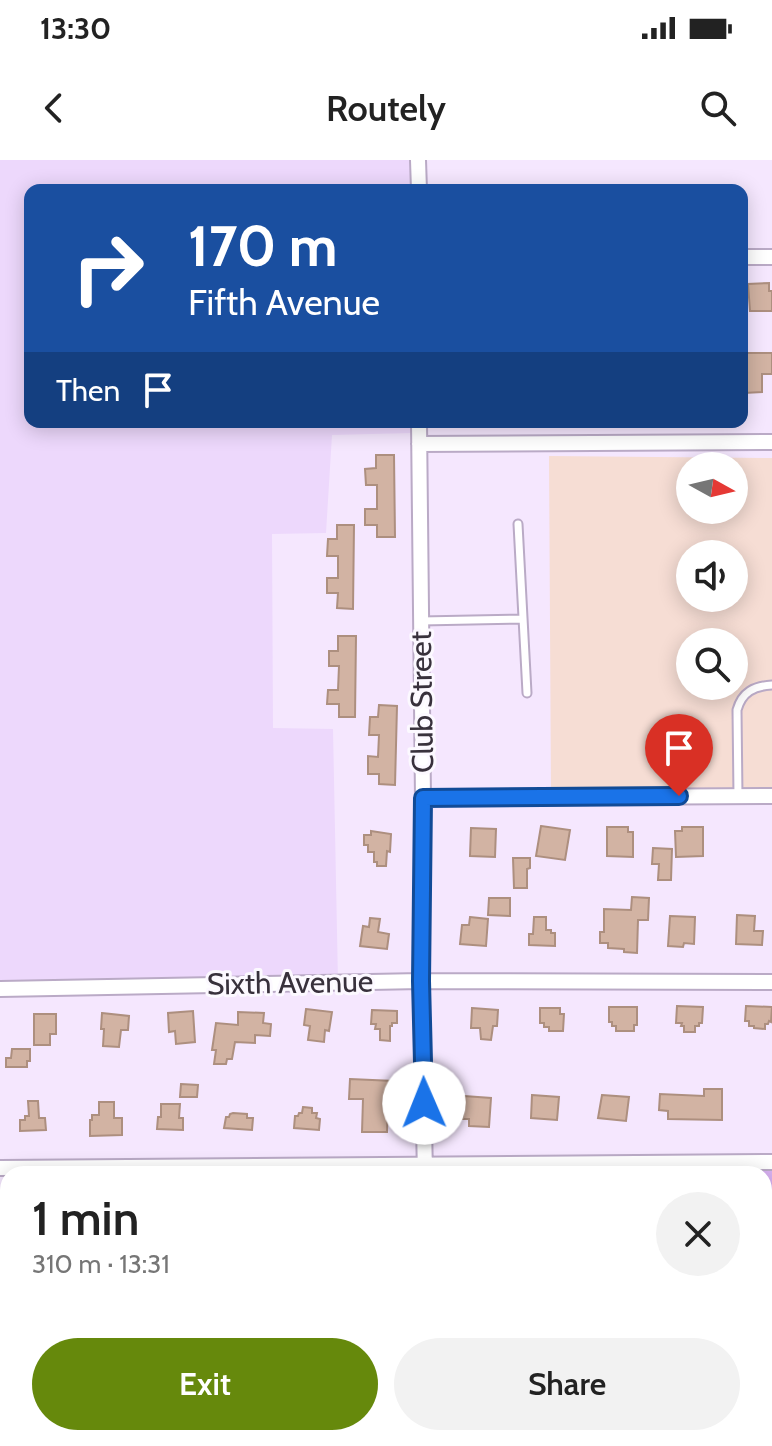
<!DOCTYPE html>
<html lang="en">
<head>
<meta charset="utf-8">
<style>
  body { margin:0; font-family:Cabin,sans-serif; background:#f2f2f2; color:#222; height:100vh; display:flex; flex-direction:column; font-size:30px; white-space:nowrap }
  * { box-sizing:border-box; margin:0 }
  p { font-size:26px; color:#767676 }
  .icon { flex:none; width:44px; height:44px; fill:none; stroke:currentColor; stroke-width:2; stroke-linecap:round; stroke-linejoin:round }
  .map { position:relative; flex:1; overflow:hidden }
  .sheet { position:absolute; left:0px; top:1006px; width:772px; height:280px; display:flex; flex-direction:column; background:#fff; border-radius:24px 24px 0 0; box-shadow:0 4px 20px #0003 }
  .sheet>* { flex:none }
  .banner { position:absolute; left:24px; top:24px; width:724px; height:244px; border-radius:16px; box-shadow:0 4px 20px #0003; background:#1a4fa0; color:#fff; overflow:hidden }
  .needle { width:52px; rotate:98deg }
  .buttons { position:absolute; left:676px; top:292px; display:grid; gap:16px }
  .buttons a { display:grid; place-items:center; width:72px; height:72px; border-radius:50%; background:#fff; box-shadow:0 4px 20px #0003; font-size:40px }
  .pin { position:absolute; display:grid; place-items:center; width:68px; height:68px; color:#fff; margin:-82px -34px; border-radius:50% 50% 50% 0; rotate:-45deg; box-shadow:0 0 8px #0007 }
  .pin .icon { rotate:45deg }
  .me { position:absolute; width:88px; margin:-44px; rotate:359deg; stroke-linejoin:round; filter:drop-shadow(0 0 6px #0008) }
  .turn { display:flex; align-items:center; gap:28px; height:168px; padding:0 32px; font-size:36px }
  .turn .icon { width:104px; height:104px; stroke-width:2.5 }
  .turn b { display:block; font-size:56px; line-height:68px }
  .then { display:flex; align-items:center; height:76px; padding:0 32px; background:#0003; gap:16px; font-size:30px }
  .round { display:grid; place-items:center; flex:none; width:84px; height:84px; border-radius:42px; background:#f2f2f2 }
  .headline { display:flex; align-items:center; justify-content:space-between; height:136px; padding:0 32px }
  h1 { font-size:48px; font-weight:600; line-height:60px }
  .cta { display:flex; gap:16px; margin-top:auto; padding:16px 32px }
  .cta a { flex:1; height:92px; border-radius:48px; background:#66890c; color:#fff; font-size:32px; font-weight:600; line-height:92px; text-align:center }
  .cta a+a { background:#f2f2f2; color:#222 }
  .status { display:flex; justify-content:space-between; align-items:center; height:56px; padding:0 40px; background:#fff; direction:ltr }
  .status svg { height:22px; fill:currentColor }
  header { display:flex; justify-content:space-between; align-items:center; height:104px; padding:0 32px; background:#fff; font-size:36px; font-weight:600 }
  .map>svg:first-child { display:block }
</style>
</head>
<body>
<div class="status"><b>13:30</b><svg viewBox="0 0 49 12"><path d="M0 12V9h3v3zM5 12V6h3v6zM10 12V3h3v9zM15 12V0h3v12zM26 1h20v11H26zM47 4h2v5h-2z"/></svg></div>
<header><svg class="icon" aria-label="back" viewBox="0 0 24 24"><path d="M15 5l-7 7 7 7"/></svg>Routely<svg class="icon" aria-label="search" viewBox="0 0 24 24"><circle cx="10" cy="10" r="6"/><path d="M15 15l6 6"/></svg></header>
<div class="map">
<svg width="772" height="1286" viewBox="0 0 772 1286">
  <rect width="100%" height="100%" fill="#f5e7fe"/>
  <path fill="#f6ddd4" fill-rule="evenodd" d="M 549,296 L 772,298 L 772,632 L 551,632 ZM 690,306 L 734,306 L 734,350 L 690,350 ZM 690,394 L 734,394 L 734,438 L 690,438 ZM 690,482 L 734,482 L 734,526 L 690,526 Z"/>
  <path fill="#edd8fc" d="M 0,0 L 413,0 L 413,30 L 30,30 L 30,262 L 414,262 L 414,273 L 332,275 L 326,373 L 272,374 L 273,568 L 333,569 L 338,822 L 0,828 Z"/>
  <path fill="#d9b2f3" d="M 772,1007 L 772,1286 L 699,1286 L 699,1278 L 764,1278 L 764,1014 L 702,1014 L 702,1008 Z"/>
  <path fill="#d2b3a3" stroke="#ad8f7f" stroke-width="2" d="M 769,123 L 769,131 L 772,131 L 772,151 L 750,151 L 748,124 Z
    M 742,193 L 772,193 L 772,214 L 762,214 L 762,232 L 744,233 Z
    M 376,295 L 394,295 L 395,377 L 377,377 L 377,365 L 365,365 L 365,349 L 377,349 L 377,325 L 366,325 L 365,309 L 376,308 Z
    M 337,365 L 354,365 L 353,449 L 337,448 L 338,433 L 327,433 L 327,418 L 338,418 L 338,396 L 327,396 L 328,379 L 337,379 Z
    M 338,476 L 356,476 L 355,557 L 339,557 L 339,544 L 327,544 L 328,530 L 338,530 L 339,506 L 329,506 L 329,491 L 338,491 Z
    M 379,545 L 397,546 L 395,625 L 379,624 L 379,614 L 368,614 L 368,596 L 378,597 L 379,575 L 369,575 L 370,557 L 378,557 Z
    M 541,666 L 570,670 L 565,700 L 536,696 Z
    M 607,667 L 628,667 L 628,672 L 633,672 L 633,697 L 607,696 Z
    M 682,667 L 703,667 L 703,696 L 676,697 L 675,671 L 682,671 Z
    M 471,668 L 496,669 L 495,697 L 470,696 Z
    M 371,671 L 391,674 L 390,692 L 387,691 L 386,706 L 377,706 L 377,702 L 374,702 L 374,692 L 368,692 L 368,685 L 364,685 L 364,675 L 371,675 Z
    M 653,688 L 672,689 L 671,720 L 658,720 L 659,704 L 652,704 Z
    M 513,698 L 530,698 L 530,708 L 527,709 L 527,728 L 514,728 Z
    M 632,737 L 649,738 L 648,760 L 638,760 L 637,793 L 624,792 L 624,789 L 608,788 L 608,783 L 600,783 L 600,772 L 604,772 L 604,749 L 631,750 Z
    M 489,738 L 510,738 L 510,756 L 488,755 Z
    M 737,755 L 755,756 L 754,771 L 763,771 L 762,785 L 736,784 Z
    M 670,756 L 695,757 L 694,784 L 684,783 L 683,787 L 668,786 Z
    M 470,757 L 488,759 L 486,786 L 460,784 L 462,765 L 469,765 Z
    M 534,757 L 546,757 L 546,770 L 551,770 L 551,773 L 555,773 L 555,786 L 529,785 L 529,774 L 533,774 Z
    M 370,758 L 380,759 L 378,772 L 389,774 L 387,789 L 360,786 L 363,766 L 369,767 Z
    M 677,846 L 703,847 L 702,863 L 699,863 L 699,866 L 695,866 L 695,872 L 684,872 L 684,866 L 681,866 L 682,863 L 676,863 Z
    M 746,846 L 772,847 L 771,862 L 769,861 L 768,864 L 765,864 L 765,869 L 754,868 L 754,866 L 749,866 L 749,861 L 745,861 Z
    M 609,847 L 637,847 L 637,865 L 634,865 L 634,871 L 616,871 L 616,866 L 612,866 L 612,862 L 609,862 Z
    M 472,848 L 498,850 L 497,866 L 493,866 L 491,880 L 481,879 L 480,868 L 471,868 Z
    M 540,848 L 560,848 L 560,854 L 564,854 L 563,871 L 549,871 L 549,867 L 544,867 L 544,863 L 540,863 Z
    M 306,849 L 332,852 L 329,871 L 325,870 L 324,882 L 308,880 L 310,866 L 304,865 Z
    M 372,850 L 397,851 L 397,863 L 392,863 L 392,866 L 390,866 L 390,881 L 380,880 L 380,869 L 375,869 L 376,864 L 371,864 Z
    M 193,851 L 195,882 L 176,884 L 175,871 L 169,872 L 168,853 Z
    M 238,852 L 264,853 L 263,863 L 271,864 L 270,876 L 255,875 L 255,883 L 235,882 L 232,899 L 227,899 L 226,904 L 214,904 L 216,890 L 212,890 L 216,863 L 238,865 Z
    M 102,853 L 129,856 L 128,870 L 121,870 L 119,887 L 103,886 L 104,869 L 101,869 Z
    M 34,854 L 56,854 L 56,874 L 50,874 L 50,885 L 34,885 Z
    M 12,889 L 30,889 L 30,901 L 27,901 L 27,907 L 6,907 L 6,898 L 11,898 Z
    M 350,919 L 394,921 L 393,938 L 388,938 L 387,972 L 362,972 L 363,939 L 349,939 Z
    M 181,924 L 198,925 L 197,937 L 180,937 Z
    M 704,929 L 722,929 L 722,960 L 668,959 L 668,951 L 659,950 L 660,934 L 704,936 Z
    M 532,935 L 559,937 L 557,960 L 531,958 Z
    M 602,935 L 629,937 L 626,961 L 598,958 Z
    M 464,936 L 491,938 L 489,967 L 469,966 L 469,959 L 463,959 Z
    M 28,941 L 38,941 L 39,958 L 45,958 L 46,970 L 20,971 L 20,960 L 25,960 L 25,956 L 29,956 Z
    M 99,942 L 114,942 L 114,958 L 122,958 L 122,975 L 90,976 L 90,960 L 92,960 L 92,955 L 99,955 Z
    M 161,944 L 180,944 L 179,958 L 183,958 L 183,970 L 157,969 L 158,957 L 161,957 Z
    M 303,947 L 312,948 L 312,953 L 317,953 L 316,958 L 320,959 L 319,970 L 294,968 L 295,956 L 298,956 L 299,953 L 302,953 Z
    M 233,953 L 247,954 L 247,958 L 253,958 L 252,970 L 224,968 L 226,957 L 229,957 L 230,954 Z"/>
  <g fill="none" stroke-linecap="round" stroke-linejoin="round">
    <defs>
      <path id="service" d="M 518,364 L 527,533
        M 421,461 L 523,459
        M 738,636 L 737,550 C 742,532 754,526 772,525"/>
      <path id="minor" d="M 418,0 L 419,30
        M 742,97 L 772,97
        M 419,262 L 423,638 L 421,821 L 425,1014
        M 419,284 L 772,282
        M 423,638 L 772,636
        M 0,829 L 421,821 L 772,822
        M 0,1008 L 772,1002
        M 169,1278 L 169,1286
        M 431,1278 L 431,1286"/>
    </defs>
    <use href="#service" stroke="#baaac6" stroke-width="11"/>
    <use href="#minor" stroke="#baaac6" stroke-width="18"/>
    <use href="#service" stroke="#fff" stroke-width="7"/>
    <use href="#minor" stroke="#fff" stroke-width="14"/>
  </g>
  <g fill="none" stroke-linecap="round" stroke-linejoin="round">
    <defs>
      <path id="route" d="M 424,943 L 421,821 L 423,638 L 679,636"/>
    </defs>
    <use href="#route" stroke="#114b97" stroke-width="20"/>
    <use href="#route" stroke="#1a73e8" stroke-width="14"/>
  </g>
  <g text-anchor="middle" stroke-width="6" stroke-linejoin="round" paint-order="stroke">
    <g font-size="30" fill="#38313c" stroke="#fcf9ff">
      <text transform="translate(422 542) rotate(-91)" y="10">Club Street</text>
      <text transform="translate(290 823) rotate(-1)" y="10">Sixth Avenue</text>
    </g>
  </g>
</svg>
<div class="buttons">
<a><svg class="needle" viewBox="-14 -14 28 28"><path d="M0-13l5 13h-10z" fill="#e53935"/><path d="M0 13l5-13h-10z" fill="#767676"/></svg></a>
<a><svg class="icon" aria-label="sound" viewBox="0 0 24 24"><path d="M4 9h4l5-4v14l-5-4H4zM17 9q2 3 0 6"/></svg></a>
<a><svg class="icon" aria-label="search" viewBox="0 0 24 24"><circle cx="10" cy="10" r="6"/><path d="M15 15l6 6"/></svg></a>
</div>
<div class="pin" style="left:679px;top:636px;background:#d93025"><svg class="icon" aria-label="arrive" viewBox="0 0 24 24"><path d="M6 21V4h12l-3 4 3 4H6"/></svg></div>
<svg class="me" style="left:424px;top:943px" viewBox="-20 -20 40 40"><circle r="19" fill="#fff"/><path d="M0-13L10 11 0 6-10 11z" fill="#1a73e8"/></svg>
<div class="banner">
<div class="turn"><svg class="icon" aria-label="right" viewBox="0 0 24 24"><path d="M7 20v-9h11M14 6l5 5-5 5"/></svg><div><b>170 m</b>Fifth Avenue</div></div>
<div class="then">Then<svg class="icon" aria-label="arrive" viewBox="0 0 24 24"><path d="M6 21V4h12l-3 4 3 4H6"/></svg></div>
</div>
<section class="sheet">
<div class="headline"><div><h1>1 min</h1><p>310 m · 13:31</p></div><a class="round"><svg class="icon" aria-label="close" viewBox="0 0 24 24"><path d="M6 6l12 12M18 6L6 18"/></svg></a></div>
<div class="cta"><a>Exit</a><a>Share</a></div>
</section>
</div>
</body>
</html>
